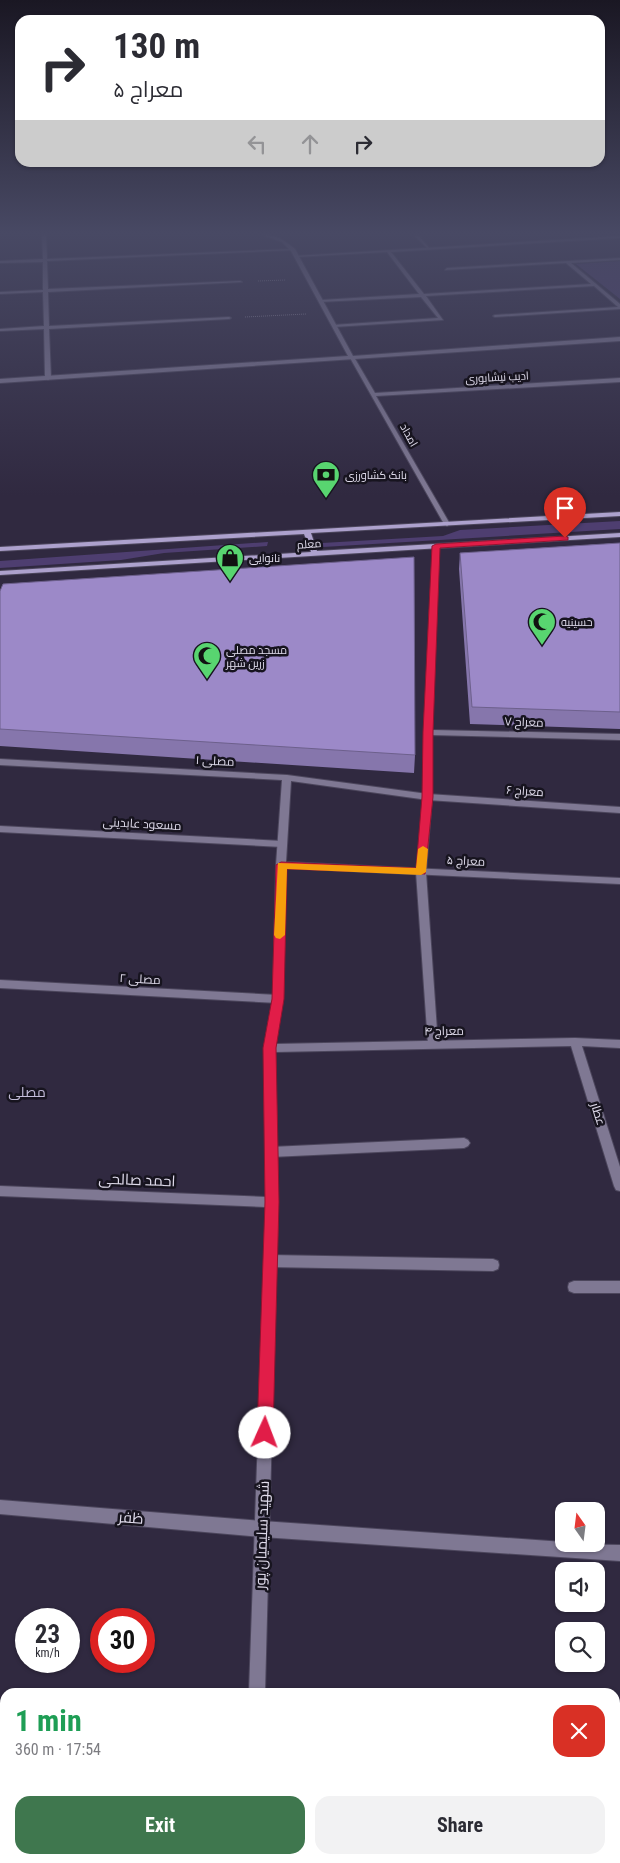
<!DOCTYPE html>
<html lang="en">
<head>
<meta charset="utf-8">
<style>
  body { margin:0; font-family:"Roboto Condensed",Cairo,sans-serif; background:#f2f2f3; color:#2b2b33; height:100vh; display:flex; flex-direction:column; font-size:19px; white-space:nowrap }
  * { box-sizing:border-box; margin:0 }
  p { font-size:16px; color:#7c7c81 }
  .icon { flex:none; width:28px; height:28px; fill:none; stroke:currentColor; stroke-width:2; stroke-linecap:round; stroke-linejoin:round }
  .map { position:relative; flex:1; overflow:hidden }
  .details { position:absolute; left:0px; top:1688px; width:620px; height:176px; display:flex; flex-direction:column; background:#fff; border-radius:15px 15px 0 0; box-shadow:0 1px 4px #0004 }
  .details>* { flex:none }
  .hud { position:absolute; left:15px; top:15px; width:590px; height:152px; border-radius:15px; box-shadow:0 1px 4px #0004; background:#fff; color:#2b2b33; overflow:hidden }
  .needle { width:32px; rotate:346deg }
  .buttons { position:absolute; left:555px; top:1502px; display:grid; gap:10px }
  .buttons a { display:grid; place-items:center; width:50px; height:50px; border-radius:10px; background:#fff; box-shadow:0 1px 4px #0004; font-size:25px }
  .speed { position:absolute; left:15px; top:1608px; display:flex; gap:10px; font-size:25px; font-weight:700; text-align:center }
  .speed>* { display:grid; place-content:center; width:65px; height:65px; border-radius:50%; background:#fff; box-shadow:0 1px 4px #0004; line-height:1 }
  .speed small { font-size:12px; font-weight:400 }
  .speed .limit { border:8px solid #d22; background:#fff; color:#111 }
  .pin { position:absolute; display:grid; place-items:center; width:42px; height:42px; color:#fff; margin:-51px -21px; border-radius:50% 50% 50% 0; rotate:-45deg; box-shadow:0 0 5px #0007 }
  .pin .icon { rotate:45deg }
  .me { position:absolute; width:55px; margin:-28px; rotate:2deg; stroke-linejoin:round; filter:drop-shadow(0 0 4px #0008) }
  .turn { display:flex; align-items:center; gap:18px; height:105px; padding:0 15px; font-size:22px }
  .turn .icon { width:65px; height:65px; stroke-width:2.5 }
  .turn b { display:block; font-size:35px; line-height:42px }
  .lanes { display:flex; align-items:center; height:48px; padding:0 15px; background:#0003; justify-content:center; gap:25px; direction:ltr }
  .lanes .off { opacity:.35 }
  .round { display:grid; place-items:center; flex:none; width:52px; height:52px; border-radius:15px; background:#f2f2f3 }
  .overview { display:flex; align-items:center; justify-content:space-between; height:85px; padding:0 15px }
  h1 { font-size:30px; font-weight:700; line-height:38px; color:#1e9e55 }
  .button { display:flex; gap:10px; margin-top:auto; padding:10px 15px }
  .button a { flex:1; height:58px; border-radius:15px; background:#3f774e; color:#fff; font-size:20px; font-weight:700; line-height:58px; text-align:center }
  .button a+a { background:#f2f2f3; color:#2b2b33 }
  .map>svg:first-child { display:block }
</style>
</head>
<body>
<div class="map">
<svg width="620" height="1863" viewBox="0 0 620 1863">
  <rect width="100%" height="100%" fill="#302940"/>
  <path fill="#4e3e70" d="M 620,261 L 620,299 L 576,264 Z
    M 620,521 L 620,529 L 323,547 L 322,543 L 443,536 L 460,530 Z
    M 268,542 L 267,546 L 164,553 L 121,560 L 0,568 L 0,561 Z"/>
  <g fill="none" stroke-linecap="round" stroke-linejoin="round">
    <defs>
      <path id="service" d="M 42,235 L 46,235 L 47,259 L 293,249 L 295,250 L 47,261 L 48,289 L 240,281 L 242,282 L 48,292 L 49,326 L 229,317 L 231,318 L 229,319 L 49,329 L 51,378 L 48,380 L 45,378 L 44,329 L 0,331 L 0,329 L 44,326 L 43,292 L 0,294 L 0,292 L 43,290 L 43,262 L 0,263 L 0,261 L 43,259 Z
        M 620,236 L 620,238 L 391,252 L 424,294 L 591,284 L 566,263 L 445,270 L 447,268 L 620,258 L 620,260 L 571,263 L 620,304 L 620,309 L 495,317 L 493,316 L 495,315 L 618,307 L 594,286 L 426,296 L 443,320 L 334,327 L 332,325 L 438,318 L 421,297 L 319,302 L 321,300 L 419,294 L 387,252 L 296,257 L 294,256 Z
        M 349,356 L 354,357 L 375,393 L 620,378 L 620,382 L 376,396 L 450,524 L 447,526 L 444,524 Z
        M 436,544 L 439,546 L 432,730 L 620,734 L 620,740 L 432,735 L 432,797 L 426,872 L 438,1045 L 437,1048 L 429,1048 L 428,1045 L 416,872 L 424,797 L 424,732 L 433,546 Z
        M 0,826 L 282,841 L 287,844 L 282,847 L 0,832 Z
        M 0,980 L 278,995 L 282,996 L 283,999 L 282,1002 L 278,1003 L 0,988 Z
        M 464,1138 L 468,1140 L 470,1143 L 468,1146 L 464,1148 L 271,1157 L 267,1155 L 265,1152 L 267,1149 L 271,1147 Z
        M 270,1255 L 493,1259 L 498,1261 L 499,1265 L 498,1269 L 493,1271 L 270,1267 L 265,1265 L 264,1261 L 265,1257 Z
        M 574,1281 L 620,1281 L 620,1293 L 574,1293 L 569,1291 L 568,1287 L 569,1283 Z
        M 0,1500 L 262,1521 L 564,1542 L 564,1544 L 620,1545 L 620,1561 L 262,1537 L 0,1514 Z
        M 620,1757 L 620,1775 L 615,1776 L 615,1758 Z"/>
      <path id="minor" d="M 263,235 C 276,234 285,241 295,249 L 353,356 L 620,337 L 620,341 L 0,383 L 0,379 L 348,356 L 291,251 L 282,242 Z
        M 414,235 L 418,235 L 430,249 L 428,249 Z
        M 0,759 L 287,775 L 428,794 L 620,807 L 620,813 L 428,800 L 291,781 L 286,862 L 620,878 L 620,884 L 286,868 L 283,999 L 275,1044 L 575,1038 L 620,1040 L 620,1048 L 582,1046 L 620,1167 L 620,1191 L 616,1190 L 614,1186 L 571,1046 L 275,1052 L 278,1202 L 265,1692 L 249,1692 L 266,1207 L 0,1196 L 0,1186 L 266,1197 L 264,1048 L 273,999 L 276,865 L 282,780 L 0,765 Z
        M 243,1859 L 261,1859 L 261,1863 L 243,1863 Z"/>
      <path id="secondary" d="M 620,512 L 620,516 L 311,533 L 317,551 L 620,533 L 620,537 L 0,575 L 0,571 L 311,552 L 304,534 L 0,551 L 0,547 Z"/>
    </defs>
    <use href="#service" stroke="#4c465c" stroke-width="2"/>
    <use href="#minor" stroke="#4c465c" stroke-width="2"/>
    <use href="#secondary" stroke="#4c465c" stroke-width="2"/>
    <path stroke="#8e889b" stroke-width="1" stroke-dasharray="1 1" stroke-linecap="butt" d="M 258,281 L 286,280
      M 245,317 L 306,314"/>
    <use href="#service" fill="#7f7893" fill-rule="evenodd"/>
    <use href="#minor" fill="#7f7893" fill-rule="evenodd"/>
    <use href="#secondary" fill="#ada1cd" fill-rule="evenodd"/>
  </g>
  <path fill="#8676ac" d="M 620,543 L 620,729 L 470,724 L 459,569 L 460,553 Z
    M 0,591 L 415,755 L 414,773 L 0,746 Z"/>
  <path fill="#9c89c8" stroke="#6d608c" d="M 620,543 L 620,712 L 472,707 L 460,553 Z
    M 414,557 L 415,755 L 0,729 L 0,591 L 3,584 Z"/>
  <linearGradient id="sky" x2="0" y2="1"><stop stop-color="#1a1723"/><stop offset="0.47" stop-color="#484964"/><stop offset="1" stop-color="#484964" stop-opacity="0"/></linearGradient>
  <rect width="620" height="496" fill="url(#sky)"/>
  <path fill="#e11d48" stroke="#92132f" d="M 565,536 L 568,537 L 568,540 L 440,548 L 433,732 L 433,797 L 425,874 L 287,869 L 284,999 L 276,1048 L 279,1202 L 273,1433 L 271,1439 L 265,1441 L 259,1439 L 257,1433 L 265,1202 L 263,1048 L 272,999 L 276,865 L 281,862 L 416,868 L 422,797 L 423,732 L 432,546 L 436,544 Z"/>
  <path fill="#f59e0b" d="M 423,846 L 428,849 L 426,872 L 421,875 L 287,869 L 285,935 L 280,939 L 276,938 L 274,935 L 278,863 L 416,868 L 418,849 Z"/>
  <defs>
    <symbol id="bank-pin" viewBox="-11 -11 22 30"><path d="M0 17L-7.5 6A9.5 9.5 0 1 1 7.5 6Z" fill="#58d570" stroke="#17141f"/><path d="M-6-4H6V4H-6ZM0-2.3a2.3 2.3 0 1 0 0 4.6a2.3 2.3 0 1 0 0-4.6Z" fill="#111"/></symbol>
    <symbol id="shop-pin" viewBox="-11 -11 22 30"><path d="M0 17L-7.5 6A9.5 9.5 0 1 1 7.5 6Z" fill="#58d570" stroke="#17141f"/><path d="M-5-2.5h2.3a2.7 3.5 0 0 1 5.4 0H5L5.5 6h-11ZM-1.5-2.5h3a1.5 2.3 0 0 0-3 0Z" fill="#111"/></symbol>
    <symbol id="mosque-pin" viewBox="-11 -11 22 30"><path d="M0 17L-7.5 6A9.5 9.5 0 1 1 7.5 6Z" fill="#58d570" stroke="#17141f"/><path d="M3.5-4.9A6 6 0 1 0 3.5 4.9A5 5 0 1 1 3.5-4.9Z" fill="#111"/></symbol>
  </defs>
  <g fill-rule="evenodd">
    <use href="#bank-pin" x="310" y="459" width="32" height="43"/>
    <use href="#shop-pin" x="214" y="542" width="32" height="43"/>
    <use href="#mosque-pin" x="526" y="606" width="32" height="43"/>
    <use href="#mosque-pin" x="191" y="640" width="32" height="43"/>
  </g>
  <g text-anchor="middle" stroke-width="5" stroke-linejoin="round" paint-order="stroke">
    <g font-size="11" fill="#e0dcec" stroke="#17141f">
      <text transform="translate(497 377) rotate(-3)" y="4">ادیب نیشابوری</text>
      <text transform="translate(409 435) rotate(61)" y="4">امداد</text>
      <text transform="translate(309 544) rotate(-4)" y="4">معلم</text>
    </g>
    <g font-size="11" fill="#e0dcec" stroke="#17141f" text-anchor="start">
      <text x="345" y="479">بانک کشاورزی</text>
      <text x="249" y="562">نانوایی</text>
      <text x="561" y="626">حسینیه</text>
      <text x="226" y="654">مسجد مصلی<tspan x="226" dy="13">زرین شهر</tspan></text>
    </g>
    <g font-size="12" fill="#e0dcec" stroke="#17141f">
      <text transform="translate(524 722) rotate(2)" y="4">معراح ۷</text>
      <text transform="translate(215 761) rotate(3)" y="4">مصلی ۱</text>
      <text transform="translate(525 791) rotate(4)" y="4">معراج ۶</text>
      <text transform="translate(142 824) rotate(3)" y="4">مسعود عابدینی</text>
      <text transform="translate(466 861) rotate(3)" y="4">معراج ۵</text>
      <text transform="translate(140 979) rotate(3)" y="4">مصلی ۲</text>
      <text transform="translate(444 1031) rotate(-1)" y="4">معراج ۴</text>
      <text transform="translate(598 1114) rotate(73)" y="4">عطار</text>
    </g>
    <g font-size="14" fill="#c4bdda" stroke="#17141f">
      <text x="27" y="1097">مصلی</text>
    </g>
    <g font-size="15" fill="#e0dcec" stroke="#17141f">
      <text transform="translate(137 1180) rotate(2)" y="5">احمد صالحی</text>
      <text transform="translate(131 1518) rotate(5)" y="5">ظفر</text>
      <text transform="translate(262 1535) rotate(-88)" y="5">شهید سلیمیان پور</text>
    </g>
  </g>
</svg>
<div class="buttons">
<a><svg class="needle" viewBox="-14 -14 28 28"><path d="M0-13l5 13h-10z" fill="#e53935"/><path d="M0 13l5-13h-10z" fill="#7c7c81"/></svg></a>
<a><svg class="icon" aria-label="sound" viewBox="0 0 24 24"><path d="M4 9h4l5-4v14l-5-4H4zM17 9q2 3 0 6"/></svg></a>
<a><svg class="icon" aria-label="search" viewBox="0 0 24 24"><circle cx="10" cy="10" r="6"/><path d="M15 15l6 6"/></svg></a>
</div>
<div class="speed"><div>23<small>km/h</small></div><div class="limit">30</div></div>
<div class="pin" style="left:565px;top:538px;background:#d93025"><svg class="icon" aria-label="arrive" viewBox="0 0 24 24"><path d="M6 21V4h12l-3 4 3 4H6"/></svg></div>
<svg class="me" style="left:265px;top:1433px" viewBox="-20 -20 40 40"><circle r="19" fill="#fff"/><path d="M0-13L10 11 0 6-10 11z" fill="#e11d48"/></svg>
<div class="hud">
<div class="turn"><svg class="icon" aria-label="right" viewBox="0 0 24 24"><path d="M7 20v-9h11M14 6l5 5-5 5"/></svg><div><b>130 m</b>معراج ۵</div></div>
<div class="lanes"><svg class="icon off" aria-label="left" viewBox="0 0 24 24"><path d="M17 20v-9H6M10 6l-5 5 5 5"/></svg><svg class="icon off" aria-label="ahead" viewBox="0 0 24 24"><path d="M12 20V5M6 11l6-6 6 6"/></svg><svg class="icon" aria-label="right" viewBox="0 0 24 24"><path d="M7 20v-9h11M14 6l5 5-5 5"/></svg></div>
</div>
<section class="details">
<div class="overview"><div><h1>1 min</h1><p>360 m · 17:54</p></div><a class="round" style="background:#d93025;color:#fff"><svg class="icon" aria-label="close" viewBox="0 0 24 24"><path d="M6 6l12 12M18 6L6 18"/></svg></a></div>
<div class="button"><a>Exit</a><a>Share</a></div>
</section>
</div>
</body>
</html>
